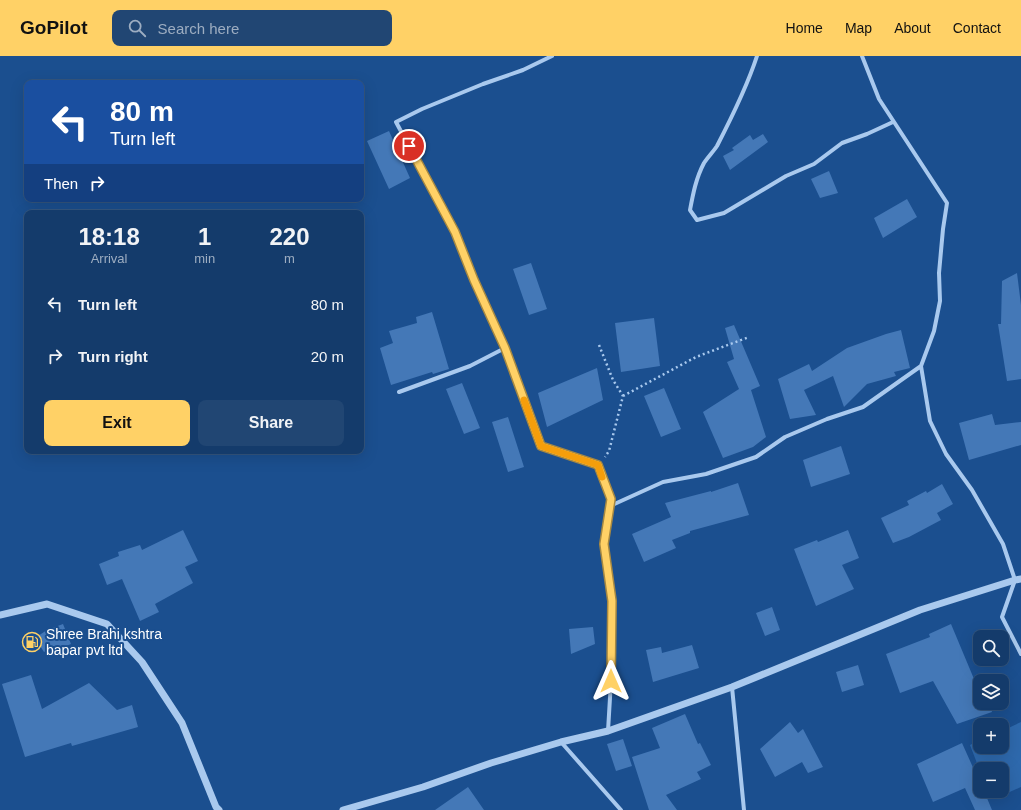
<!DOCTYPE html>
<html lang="en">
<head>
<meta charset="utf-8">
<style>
  body { margin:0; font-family:Helvetica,sans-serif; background:#214673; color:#f1f3f6; height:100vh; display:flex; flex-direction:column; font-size:15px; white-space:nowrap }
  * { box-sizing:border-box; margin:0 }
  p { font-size:13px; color:#9dadc1 }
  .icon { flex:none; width:22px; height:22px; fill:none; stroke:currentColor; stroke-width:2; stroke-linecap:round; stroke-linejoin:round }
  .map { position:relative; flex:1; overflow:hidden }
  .side { position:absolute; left:24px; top:154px; width:340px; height:244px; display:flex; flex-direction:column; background:#143b6b; border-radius:8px; box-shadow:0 4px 16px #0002,0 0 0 1px #33557e }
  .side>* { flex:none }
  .hud { position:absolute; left:24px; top:24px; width:340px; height:122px; border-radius:8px; box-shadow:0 4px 16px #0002,0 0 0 1px #33557e; background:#1a4fa0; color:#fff; overflow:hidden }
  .controls { position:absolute; left:973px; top:574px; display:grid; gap:8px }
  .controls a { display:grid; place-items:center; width:36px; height:36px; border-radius:8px; background:#143b6b; box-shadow:0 4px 16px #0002,0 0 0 1px #33557e; font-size:20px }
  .pin { position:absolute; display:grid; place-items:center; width:34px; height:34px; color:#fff; margin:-17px; border:2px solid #fff; border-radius:50%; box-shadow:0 1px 4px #0007 }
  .me { position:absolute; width:44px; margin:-22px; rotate:0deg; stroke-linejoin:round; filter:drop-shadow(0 0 3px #0008) }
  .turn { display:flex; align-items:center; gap:14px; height:84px; padding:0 20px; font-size:18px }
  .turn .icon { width:52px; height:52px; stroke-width:2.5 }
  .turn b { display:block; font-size:28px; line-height:34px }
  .then { display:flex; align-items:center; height:38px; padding:0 20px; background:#0003; gap:8px; font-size:15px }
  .eta { display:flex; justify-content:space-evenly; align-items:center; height:68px; text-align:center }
  .eta b { font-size:24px; font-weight:700; line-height:28px }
  .action { display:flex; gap:8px; margin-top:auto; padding:8px 20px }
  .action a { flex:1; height:46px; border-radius:8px; background:#ffd166; color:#111; font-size:16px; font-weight:700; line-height:46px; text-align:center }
  .action a+a { background:#214673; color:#f1f3f6 }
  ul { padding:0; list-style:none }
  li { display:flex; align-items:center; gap:12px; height:52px; padding:0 20px }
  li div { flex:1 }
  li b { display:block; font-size:15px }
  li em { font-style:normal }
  header { display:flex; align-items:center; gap:24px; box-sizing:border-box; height:56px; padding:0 20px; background:#ffd166; color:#111 }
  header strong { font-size:19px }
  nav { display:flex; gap:22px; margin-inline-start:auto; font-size:14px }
  .search { width:280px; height:36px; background:#214673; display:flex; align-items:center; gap:10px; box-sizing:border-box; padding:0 14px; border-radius:8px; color:#9dadc1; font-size:15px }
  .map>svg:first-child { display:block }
</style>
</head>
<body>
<header>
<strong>GoPilot</strong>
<div class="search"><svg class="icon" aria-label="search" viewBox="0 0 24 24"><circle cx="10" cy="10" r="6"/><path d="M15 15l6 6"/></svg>Search here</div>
<nav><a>Home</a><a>Map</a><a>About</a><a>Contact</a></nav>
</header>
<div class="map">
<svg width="1021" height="754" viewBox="0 0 1021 754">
  <rect width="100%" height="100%" fill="#1b4f8f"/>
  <path fill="#2e69ad" d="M 1021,666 L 1021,731 L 994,743 L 989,735 L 1002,735 L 1002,713 L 980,713 L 980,715 L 970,689 L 980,684 L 980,691 L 1002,691 L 1002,675 Z"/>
  <path fill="#4478b7" d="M 389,75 L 410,122 L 389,133 L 367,85 Z
    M 763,78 L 768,86 L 730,114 L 723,100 L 734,94 L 732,92 L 750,79 L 753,84 Z
    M 829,115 L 838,137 L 820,142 L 811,123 Z
    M 907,143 L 917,161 L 883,182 L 874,162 Z
    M 531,207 L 547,253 L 529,259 L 513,213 Z
    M 1017,217 L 1021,249 L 1021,323 L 1007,325 L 998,268 L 1001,268 L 1002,225 Z
    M 432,256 L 449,313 L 433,318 L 432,316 L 391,329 L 380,292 L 393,287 L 389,275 L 417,267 L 416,261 Z
    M 654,262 L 660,310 L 621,316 L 615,267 Z
    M 734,269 L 760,330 L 751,334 L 766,381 L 753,391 L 723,402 L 703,356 L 739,333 L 727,306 L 734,303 L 725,272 Z
    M 901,274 L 910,312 L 894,316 L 896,320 L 867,328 L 844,351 L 833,320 L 804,334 L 816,359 L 790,363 L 778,323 L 809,308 L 812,315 L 847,292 L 886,278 Z
    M 597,312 L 603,344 L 547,371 L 538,337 Z
    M 462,327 L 480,372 L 464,378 L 446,333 Z
    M 664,332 L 681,373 L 661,381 L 644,340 Z
    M 992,358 L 995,369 L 1021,366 L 1021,389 L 969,404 L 959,367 Z
    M 508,361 L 524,411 L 508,416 L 492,366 Z
    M 841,390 L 850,418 L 811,431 L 803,404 Z
    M 738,427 L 749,459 L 690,475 L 690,477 L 672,484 L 676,492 L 644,506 L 632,478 L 671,461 L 665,447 L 711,435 L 711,436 Z
    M 942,428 L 953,448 L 937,457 L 941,464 L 909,481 L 893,487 L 881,462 L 909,449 L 907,445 L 926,435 L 927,437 Z
    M 183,474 L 198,505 L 185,511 L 193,527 L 155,548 L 159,556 L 140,565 L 122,523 L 107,529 L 99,508 L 119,500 L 118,496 L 140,489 L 142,494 Z
    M 848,474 L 859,502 L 842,509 L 854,533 L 816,550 L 794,493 L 817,484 L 818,486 Z
    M 772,551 L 780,574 L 765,580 L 756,557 Z
    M 63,568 L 71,588 L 56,594 L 54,590 L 44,596 L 35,582 L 47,574 Z
    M 951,568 L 974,623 L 980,621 L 981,625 L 980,625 L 980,647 L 989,647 L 992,656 L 957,668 L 933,625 L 900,637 L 886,598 L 930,581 L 929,578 Z
    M 593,571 L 595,588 L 571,598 L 569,573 Z
    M 692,589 L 699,612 L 653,626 L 646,594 L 661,591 L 662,597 Z
    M 858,609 L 864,629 L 842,636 L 836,616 Z
    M 31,619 L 42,653 L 89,627 L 117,654 L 132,649 L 138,671 L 72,690 L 71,687 L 25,701 L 2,628 Z
    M 685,658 L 698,688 L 700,687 L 711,709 L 697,716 L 701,723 L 666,739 L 677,754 L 649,754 L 632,701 L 660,692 L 652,672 Z
    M 790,666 L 798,677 L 803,673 L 823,711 L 808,717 L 802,706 L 775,721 L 760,693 Z
    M 623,683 L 632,710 L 616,715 L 607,688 Z
    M 962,687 L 980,727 L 980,735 L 984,735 L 992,754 L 975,754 L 965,732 L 933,746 L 917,708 Z
    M 468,731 L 484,754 L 435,754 Z"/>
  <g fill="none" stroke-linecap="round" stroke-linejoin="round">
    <path stroke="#a9c9ee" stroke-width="2.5" stroke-dasharray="2 3" stroke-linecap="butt" d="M 599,289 L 613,324 L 623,340 L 609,395 L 605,401
      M 623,340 L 696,301 L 749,281"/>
    <path stroke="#a9c9ee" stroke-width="4" d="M 757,0 C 747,31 732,61 717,90 C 713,96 708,101 704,107 C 696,122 693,138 690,154 L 697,164 L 724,157 L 786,120 L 814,108 L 842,87 L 867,78 L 893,66
      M 862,0 L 879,43 L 947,147 L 943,173 L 939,217 L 940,245 L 934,275 L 921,310 L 930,365 L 946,398 L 972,434 L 1003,488 L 1015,524 L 1002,561 L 1021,598
      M 505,292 L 474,224 L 455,176 L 396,66 L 422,53 L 483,28 L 523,14 L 552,0
      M 399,336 L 470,310 L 505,292 L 541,389 L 598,409 L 611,443 L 604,488 L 612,545 L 611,625 L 608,675
      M 610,450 L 663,426 L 706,418 L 756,401 L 785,381 L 827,363 L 863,351 L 921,310
      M 732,631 L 744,754
      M 561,686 L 621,754"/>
    <path stroke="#a9c9ee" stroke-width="7" d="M 0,559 L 47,548 L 107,568 L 142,606 L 182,667 L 216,751 L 219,754
      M 343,754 L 423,731 L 491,707 L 561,686 L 608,675 L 732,631 L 920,554 L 1015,524 L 1021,523"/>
  </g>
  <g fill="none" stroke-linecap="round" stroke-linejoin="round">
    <defs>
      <path id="route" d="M 409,90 L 455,176 L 474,224 L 505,292 L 541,390 L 598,409 L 611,443 L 604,488 L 612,545 L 611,625"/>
    </defs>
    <use href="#route" stroke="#a68842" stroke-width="10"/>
    <use href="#route" stroke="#ffd166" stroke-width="7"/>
    <path stroke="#f59e0b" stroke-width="7" d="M 524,344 L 541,390 L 598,409 L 602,421"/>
  </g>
  <defs>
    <symbol id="fuel-ring" viewBox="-11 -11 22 22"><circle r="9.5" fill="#1b4f8f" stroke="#ffd166" stroke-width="1.5"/><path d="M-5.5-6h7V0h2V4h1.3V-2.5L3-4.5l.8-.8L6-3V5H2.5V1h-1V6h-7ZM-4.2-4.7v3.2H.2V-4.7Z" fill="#ffd166"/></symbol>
  </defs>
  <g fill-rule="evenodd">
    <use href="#fuel-ring" x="21" y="575" width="22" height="22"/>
  </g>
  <g text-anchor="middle" stroke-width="4" stroke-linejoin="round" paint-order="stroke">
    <g font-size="14" fill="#fff" stroke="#1b4f8f" text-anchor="start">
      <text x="46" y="583">Shree Brahi kshtra<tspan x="46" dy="16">bapar pvt ltd</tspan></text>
    </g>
  </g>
</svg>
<div class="controls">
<a><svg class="icon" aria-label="search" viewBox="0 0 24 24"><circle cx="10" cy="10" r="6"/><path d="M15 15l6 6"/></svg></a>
<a><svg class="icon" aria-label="layers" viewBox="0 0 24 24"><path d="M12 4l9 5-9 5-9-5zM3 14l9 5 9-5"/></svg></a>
<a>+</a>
<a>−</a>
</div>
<div class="pin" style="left:409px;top:90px;background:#d93025"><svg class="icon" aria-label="arrive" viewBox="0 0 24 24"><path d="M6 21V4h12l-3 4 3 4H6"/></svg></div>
<svg class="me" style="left:611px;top:625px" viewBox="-20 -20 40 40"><path d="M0-17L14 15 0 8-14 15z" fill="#ffd166" stroke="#fff" stroke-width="4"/></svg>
<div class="hud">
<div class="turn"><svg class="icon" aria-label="left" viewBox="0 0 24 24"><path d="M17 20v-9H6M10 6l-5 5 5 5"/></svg><div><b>80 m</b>Turn left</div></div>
<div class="then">Then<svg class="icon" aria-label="right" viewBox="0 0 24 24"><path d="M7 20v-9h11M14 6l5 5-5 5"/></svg></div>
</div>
<section class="side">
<div class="eta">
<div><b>18:18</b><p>Arrival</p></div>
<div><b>1</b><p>min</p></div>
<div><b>220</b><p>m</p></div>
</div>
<ul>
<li><svg class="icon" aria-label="left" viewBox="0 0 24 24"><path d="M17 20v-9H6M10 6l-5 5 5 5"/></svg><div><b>Turn left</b></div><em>80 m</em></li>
<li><svg class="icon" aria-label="right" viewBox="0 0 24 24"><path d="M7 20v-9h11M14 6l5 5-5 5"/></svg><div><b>Turn right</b></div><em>20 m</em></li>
</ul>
<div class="action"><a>Exit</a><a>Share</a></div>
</section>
</div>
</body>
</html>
